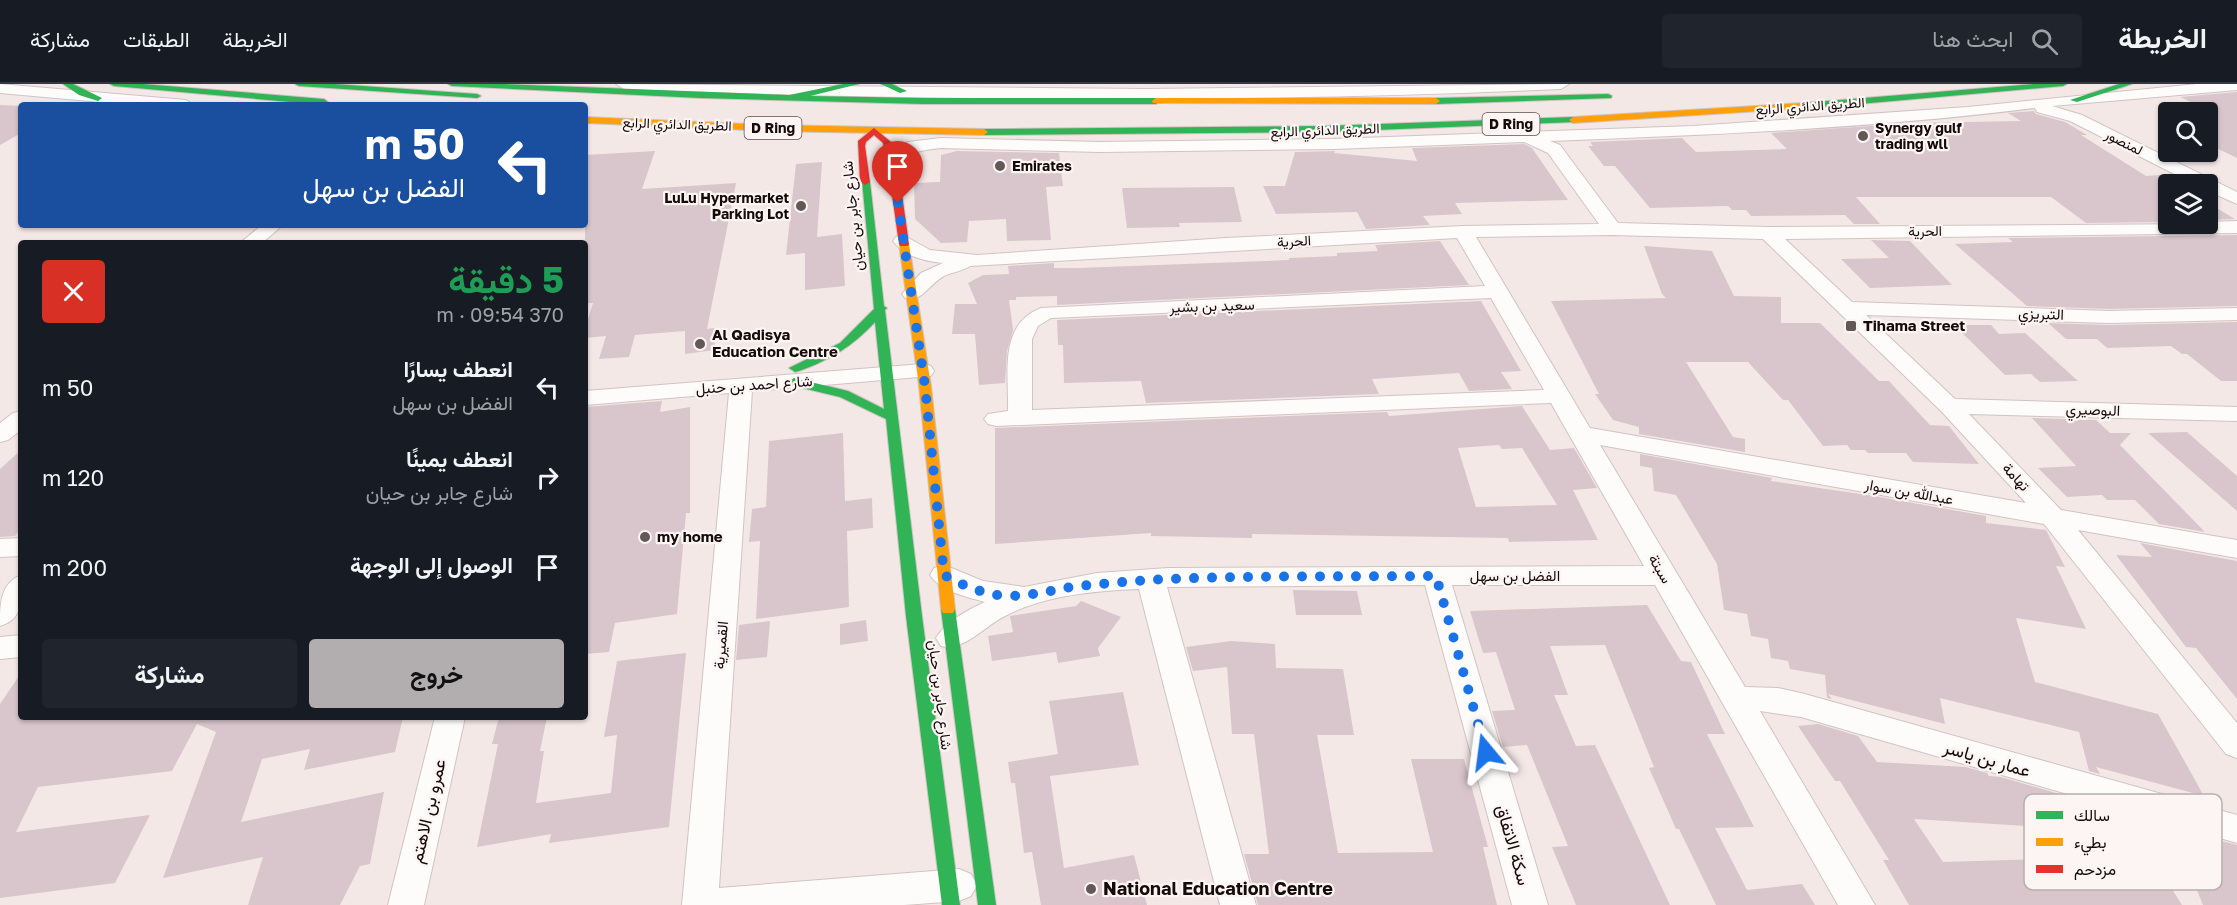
<!DOCTYPE html>
<html lang="ar">
<head>
<meta charset="utf-8">
<style>
  body { margin:0; font-family:"Golos Text",Vazirmatn,sans-serif; background:#20242c; color:#f1f3f6; direction:rtl; height:100vh; display:flex; flex-direction:column; font-size:22px; white-space:nowrap }
  * { box-sizing:border-box; margin:0 }
  p { font-size:20px; color:#9ea1a6 }
  .icon { flex:none; width:33px; height:33px; fill:none; stroke:currentColor; stroke-width:2; stroke-linecap:round; stroke-linejoin:round }
  .map { position:relative; flex:1; overflow:hidden; direction:ltr }
  .drawer { position:absolute; left:18px; top:156px; width:570px; height:480px; display:flex; flex-direction:column; background:#171b24; border-radius:6px; box-shadow:0 2px 4px #0004; direction:rtl }
  .drawer>* { flex:none }
  .guide { position:absolute; left:18px; top:18px; width:570px; height:126px; border-radius:6px; box-shadow:0 2px 4px #0004; direction:rtl; background:#1a4fa0; color:#fff; overflow:hidden }
  .fabs { position:absolute; left:2158px; top:18px; display:grid; gap:12px }
  .fabs a { display:grid; place-items:center; width:60px; height:60px; border-radius:6px; background:#171b24; box-shadow:0 2px 4px #0004; font-size:30px }
  .pin { position:absolute; display:grid; place-items:center; width:51px; height:51px; color:#fff; margin:-62px -26px; border-radius:50% 50% 50% 0; rotate:-45deg; box-shadow:0 0 6px #0007 }
  .pin .icon { rotate:45deg }
  .me { position:absolute; width:66px; margin:-33px; rotate:344deg; stroke-linejoin:round; filter:drop-shadow(0 0 4px #0008) }
  .turn { display:flex; align-items:center; gap:21px; height:126px; padding:0 24px; font-size:27px }
  .turn .icon { width:78px; height:78px; stroke-width:2.5 }
  .turn b { display:block; font-size:42px; line-height:51px }
  .round { display:grid; place-items:center; flex:none; width:63px; height:63px; border-radius:6px; background:#20242c }
  .summary { display:flex; align-items:center; justify-content:space-between; height:102px; padding:0 24px }
  h1 { font-size:36px; font-weight:700; line-height:45px; color:#1e9e55 }
  .primary-button { display:flex; gap:12px; margin-top:auto; padding:12px 24px }
  .primary-button a { flex:1; height:69px; border-radius:6px; background:#b2adae; color:#111; font-size:24px; font-weight:700; line-height:69px; text-align:center }
  .primary-button a+a { background:#20242c; color:#f1f3f6 }
  ul { padding:0; list-style:none }
  li { display:flex; align-items:center; gap:18px; height:90px; padding:0 24px }
  li div { flex:1 }
  li b { display:block; font-size:22px }
  li em { font-style:normal }
  header { display:flex; align-items:center; gap:36px; box-sizing:border-box; height:84px; padding:0 30px; background:#171b24; border-bottom:2px solid #363941 }
  header strong { font-size:28px }
  nav { display:flex; gap:33px; margin-inline-start:auto; font-size:21px }
  .search { width:420px; height:54px; background:#20242c; display:flex; align-items:center; gap:15px; box-sizing:border-box; padding:0 21px; border-radius:6px; color:#9ea1a6; font-size:22px }
  .map>svg:first-child { display:block }
</style>
</head>
<body>
<header>
<strong>الخريطة</strong>
<div class="search"><svg class="icon" aria-label="search" viewBox="0 0 24 24"><circle cx="10" cy="10" r="6"/><path d="M15 15l6 6"/></svg>ابحث هنا</div>
<nav><a>الخريطة</a><a>الطبقات</a><a>مشاركة</a></nav>
</header>
<div class="map">
<svg width="2237" height="821" viewBox="0 0 2237 821">
  <rect width="100%" height="100%" fill="#f4e8e7"/>
  <path fill="#d8c6cc" fill-rule="evenodd" d="M 2237,8 L 2237,74 L 2208,60 L 2208,26 L 2180,13 Z
    M 0,21 L 21,22 L 21,49 L 0,61 Z
    M 2034,27 L 2036,30 L 2065,38 L 2087,51 L 2081,51 L 2146,92 L 2160,91 L 2177,100 L 2169,100 L 2169,138 L 2086,139 L 2051,113 L 1856,113 L 1880,140 L 1854,140 L 1845,131 L 1751,132 L 1746,126 L 1732,126 L 1728,122 L 1650,124 L 1615,82 L 1604,82 L 1588,62 L 1593,62 L 1590,58 L 1682,54 L 1696,68 L 1787,65 L 1771,49 L 1912,39 L 2021,37 L 2008,29 Z
    M 1524,60 L 1532,64 L 1568,116 L 1455,119 L 1462,130 L 1423,132 L 1430,141 L 1366,145 L 1357,128 L 1276,130 L 1263,102 L 1285,102 L 1295,68 L 1335,67 L 1334,69 L 1417,77 L 1412,64 Z
    M 655,67 L 642,105 L 736,99 L 707,245 L 714,244 L 715,266 L 685,270 L 685,247 L 635,251 L 629,273 L 599,275 L 606,252 L 585,254 L 585,245 L 593,219 L 585,219 L 585,71 Z
    M 957,67 L 1059,69 L 1063,102 L 1046,103 L 1051,156 L 1007,157 L 1006,135 L 969,137 L 967,158 L 941,159 L 915,135 L 914,99 L 940,98 L 941,71 Z
    M 822,78 L 817,153 L 842,150 L 845,202 L 805,206 L 805,169 L 786,171 L 796,80 Z
    M 1234,103 L 1242,138 L 1179,139 L 1180,143 L 1127,144 L 1122,104 Z
    M 2208,119 L 2235,135 L 2208,136 Z
    M 2237,151 L 2237,222 L 2109,225 L 2027,222 L 1955,160 L 2013,158 L 2008,154 Z
    M 1871,156 L 1910,157 L 1952,201 L 1870,204 L 1841,175 L 1889,174 Z
    M 1440,157 L 1469,201 L 1057,221 L 1057,212 L 1016,213 L 1016,216 L 1009,216 L 1013,246 L 1007,267 L 1005,299 L 979,301 L 975,250 L 952,250 L 955,220 L 977,220 L 968,199 L 983,191 L 1009,190 L 1008,182 L 1054,179 L 1054,184 L 1078,184 L 1289,176 L 1289,174 L 1337,172 L 1337,169 L 1378,167 L 1375,161 Z
    M 1644,162 L 1712,167 L 1734,212 L 1781,213 L 1781,239 L 1820,239 L 1879,297 L 1889,297 L 1930,341 L 1949,342 L 1979,380 L 1913,378 L 1906,369 L 1868,369 L 1865,366 L 1851,366 L 1847,361 L 1823,362 L 1788,316 L 1783,316 L 1748,278 L 1686,278 L 1733,353 L 1745,355 L 1745,368 L 1639,350 L 1639,343 L 1613,336 L 1595,310 L 1599,310 L 1551,217 L 1666,214 L 1662,210 Z
    M 1481,217 L 1521,287 L 1501,288 L 1512,305 L 1469,307 L 1459,289 L 1372,295 L 1379,310 L 1146,319 L 1141,297 L 1064,299 L 1063,261 L 1058,261 L 1057,236 Z
    M 2237,238 L 2237,297 L 2221,297 L 2187,270 L 2182,270 L 2171,262 L 2107,264 L 2097,255 L 2066,255 L 2048,239 L 2109,241 Z
    M 1954,241 L 1991,241 L 1999,250 L 2025,249 L 2078,297 L 2040,298 L 2031,290 L 2005,291 Z
    M 662,317 L 660,328 L 690,323 L 690,429 L 686,429 L 677,530 L 615,539 L 609,568 L 585,570 L 585,323 Z
    M 1522,322 L 1550,366 L 1574,364 L 1597,404 L 1573,406 L 1598,456 L 1509,458 L 1508,454 L 1252,450 L 1252,454 L 1151,452 L 1151,449 L 995,460 L 995,344 L 1387,328 L 1389,332 ZM 1499,361 L 1502,365 L 1522,364 L 1557,421 L 1476,423 L 1458,364 Z
    M 2032,334 L 2096,336 L 2110,349 L 2131,349 L 2120,361 L 2205,448 L 2159,440 L 2135,416 L 2107,416 L 2102,411 L 2067,413 L 2038,384 L 2076,382 Z
    M 2187,348 L 2237,392 L 2237,427 L 2148,349 Z
    M 843,349 L 845,417 L 872,414 L 873,444 L 847,447 L 849,523 L 756,535 L 760,457 L 749,458 L 752,425 L 766,423 L 769,357 Z
    M 21,366 L 21,444 L 15,452 L 0,453 L 0,385 Z
    M 1640,370 L 1772,394 L 1771,397 L 1874,412 L 1986,432 L 1986,439 L 2046,446 L 2065,483 L 2056,482 L 2086,545 L 2016,534 L 2035,598 L 2158,630 L 2204,712 L 2096,683 L 2100,690 L 2089,687 L 2079,648 L 1940,614 L 1945,640 L 1828,610 L 1832,615 L 1827,614 L 1825,591 L 1790,585 L 1788,577 L 1771,574 L 1768,555 L 1751,552 L 1747,530 L 1724,526 L 1717,480 L 1676,411 L 1654,407 L 1652,384 L 1640,382 Z
    M 2140,459 L 2237,477 L 2237,615 L 2196,564 L 2186,563 L 2116,471 L 2152,473 Z
    M 1293,506 L 1357,507 L 1362,531 L 1296,531 Z
    M 1081,517 L 1121,533 L 1098,564 L 1100,572 L 1058,579 L 1056,568 L 992,577 L 988,552 L 1013,548 L 1010,532 L 1076,522 Z
    M 1647,521 L 1681,577 L 1691,578 L 1725,650 L 1707,650 L 1754,743 L 1715,744 L 1747,806 L 1802,800 L 1815,821 L 1716,821 L 1679,745 L 1676,745 L 1649,684 L 1654,683 L 1605,561 L 1550,562 L 1568,611 L 1554,611 L 1576,662 L 1595,661 L 1670,821 L 1576,821 L 1552,763 L 1568,762 L 1527,661 L 1503,663 L 1492,627 L 1515,626 L 1496,568 L 1483,569 L 1470,527 Z
    M 866,536 L 868,557 L 840,561 L 840,540 Z
    M 770,537 L 767,573 L 736,576 L 739,541 Z
    M 1231,557 L 1275,560 L 1276,584 L 1343,585 L 1354,651 L 1317,651 L 1338,769 L 1433,768 L 1411,675 L 1464,675 L 1488,763 L 1483,763 L 1497,821 L 1258,821 L 1244,770 L 1269,770 L 1254,650 L 1232,650 L 1227,583 L 1193,587 L 1186,563 Z
    M 686,569 L 669,743 L 549,759 L 551,750 L 477,763 L 498,660 L 492,660 L 499,633 L 547,633 L 540,667 L 544,667 L 536,719 L 611,709 L 617,651 L 604,653 L 617,577 Z
    M 21,589 L 21,633 L 403,633 L 395,668 L 304,686 L 310,665 L 262,675 L 241,738 L 384,708 L 370,780 L 360,782 L 340,821 L 248,821 L 263,773 L 163,794 L 216,648 L 197,640 L 172,687 L 38,703 L 16,748 L 150,731 L 115,799 L 0,814 L 0,620 Z
    M 1123,608 L 1139,681 L 1050,692 L 1064,784 L 1134,771 L 1147,821 L 1041,821 L 1032,768 L 1024,769 L 1015,699 L 1011,699 L 1008,678 L 1058,670 L 1049,617 Z
    M 1818,640 L 1858,652 L 1877,678 L 1966,683 L 1987,689 L 1989,692 L 2001,693 L 2124,729 L 2182,821 L 1909,821 L 1883,776 L 1889,776 L 1840,697 L 1835,697 L 1798,642 ZM 1914,735 L 2109,747 L 2109,773 L 1943,778 Z
    M 2172,744 L 2237,761 L 2237,821 L 2203,821 Z"/>
  <g fill="none" stroke-linecap="round" stroke-linejoin="round">
    <defs>
      <path id="street" d="M 0,0 L 186,16 L 194,21 L 134,21 L 0,9 Z
        M 616,0 L 1146,5 L 1569,0 L 1561,5 C 1249,19 936,17 624,5 Z
        M 2197,0 L 2237,0 L 2237,6 L 2052,22 L 2082,31 L 2237,108 L 2237,120 L 2208,107 L 2208,100 L 2194,100 L 2070,37 L 2037,28 L 2035,24 C 1875,44 1712,51 1550,57 L 1560,61 L 1618,139 L 1768,143 L 2208,140 L 2208,138 L 2237,137 L 2237,149 L 1785,155 L 1852,218 L 2109,227 L 2237,224 L 2237,236 L 2109,239 L 1866,231 L 1955,315 L 2237,323 L 2237,337 L 1969,330 L 2061,426 L 2237,456 L 2237,474 L 2078,446 L 2237,639 L 2237,674 L 2226,670 L 2044,440 L 1600,361 L 1745,603 L 1778,604 L 1801,609 L 2237,731 L 2237,759 L 1801,633 L 1760,627 L 1875,821 L 1838,821 L 1655,501 L 1452,501 L 1548,821 L 1512,821 L 1425,501 L 1167,503 L 1256,821 L 1220,821 L 1139,505 C 1095,507 1045,511 1005,532 C 984,542 964,568 941,562 L 936,554 C 946,537 968,526 985,518 C 967,513 940,507 930,491 L 934,484 L 944,481 L 983,497 L 1024,503 L 1097,489 L 1168,484 L 1644,482 L 1551,319 L 996,342 L 988,340 L 984,335 L 988,330 L 1008,327 C 1009,289 998,241 1041,224 L 1485,202 L 1457,154 L 970,182 C 963,187 952,188 944,192 C 929,200 922,219 905,214 L 902,210 L 921,189 L 943,179 C 925,177 905,173 893,157 L 896,153 L 903,151 L 930,166 L 977,171 L 1226,154 L 1463,142 L 1599,140 L 1548,69 L 1524,58 L 1333,65 L 1101,68 L 941,64 C 924,66 911,67 898,79 L 886,79 L 883,75 L 895,63 L 908,58 L 941,54 L 1101,58 L 1333,55 L 1693,42 L 1968,23 ZM 1612,151 L 1763,155 L 1941,327 L 2026,419 L 1590,344 L 1476,153 ZM 1491,214 L 1544,306 L 1032,326 L 1032,255 L 1038,242 L 1051,234 Z
        M 262,141 L 283,141 L 262,159 L 240,159 Z
        M 923,280 L 931,282 L 934,287 L 931,292 L 752,307 L 719,804 L 959,785 L 971,790 L 977,801 L 971,812 L 959,817 L 904,821 L 682,821 L 729,309 L 585,321 L 585,307 Z
        M 21,327 L 21,346 L 8,356 L 0,358 L 0,339 L 13,329 Z
        M 21,454 L 21,472 L 0,473 L 0,455 Z
        M 21,491 C 21,513 25,535 0,542 C 0,521 0,499 21,491 Z
        M 21,551 L 21,573 L 0,575 L 0,553 Z
        M 435,633 L 465,633 L 424,821 L 388,821 Z"/>
      <path id="fast" d="M 63,0 L 73,0 L 102,14 L 98,17 L 79,11 Z
        M 110,0 L 143,0 L 324,15 L 328,18 L 324,21 L 114,2 Z
        M 295,0 L 335,0 L 477,10 L 481,12 L 477,14 L 299,2 Z
        M 448,0 L 503,0 L 789,11 L 843,0 L 859,0 L 810,12 L 923,14 L 1156,14 L 1160,17 L 1156,20 L 923,20 L 700,14 L 452,2 Z
        M 881,0 L 892,0 L 907,7 L 900,9 Z
        M 2034,0 L 2067,0 L 2063,2 L 1803,25 L 1799,22 L 1803,19 Z
        M 2119,0 L 2132,0 L 2077,18 L 2070,16 Z
        M 1608,10 L 1612,12 L 1611,14 L 1436,20 L 1432,17 L 1436,14 Z
        M 1573,33 L 1577,36 L 1576,38 L 1324,48 L 984,51 L 980,48 L 984,45 L 1324,42 Z
        M 862,96 L 870,98 L 884,222 L 887,224 L 885,226 L 922,532 L 960,821 L 942,821 L 906,532 L 886,335 L 840,313 L 790,301 L 788,298 L 794,294 L 848,307 L 884,325 L 875,238 C 853,262 830,276 799,287 L 795,288 L 789,284 L 840,259 L 874,225 Z
        M 948,520 L 953,521 L 955,525 L 996,821 L 978,821 L 941,525 L 943,521 Z"/>
      <path id="slow" d="M 1156,14 L 1436,14 L 1440,17 L 1436,20 L 1153,19 L 1152,17 Z
        M 1803,19 L 1806,20 L 1806,24 L 1573,39 L 1569,36 L 1573,33 Z
        M 585,33 L 770,41 L 984,45 L 988,48 L 984,51 L 770,47 L 585,39 Z
        M 904,157 L 909,160 L 931,302 L 955,525 L 953,529 L 943,529 L 941,525 L 919,302 L 899,160 Z"/>
      <path id="jam" d="M 874,44 L 891,58 L 897,75 L 909,160 L 908,162 L 900,162 L 899,160 L 887,75 L 883,59 L 874,51 L 866,58 L 865,62 L 870,98 L 865,101 L 860,98 L 858,57 Z"/>
    </defs>
    <use href="#street" stroke="#d0c4c3" stroke-width="2"/>
    <use href="#fast" stroke="#d0c4c3" stroke-width="2"/>
    <use href="#slow" stroke="#d0c4c3" stroke-width="2"/>
    <use href="#jam" stroke="#d0c4c3" stroke-width="2"/>
    <use href="#street" fill="#fdfcfb" fill-rule="evenodd"/>
    <use href="#fast" fill="#30b455" fill-rule="evenodd"/>
    <use href="#slow" fill="#ff9f0a" fill-rule="evenodd"/>
    <use href="#jam" fill="#e5322d" fill-rule="evenodd"/>
  </g>
  <g fill="none" stroke-linecap="round" stroke-linejoin="round">
    <path stroke="#1a73e8" stroke-width="10" stroke-dasharray="0 18" d="M 898,119 L 925,302 L 944,491 C 964,502 985,511 1008,512 C 1030,512 1050,507 1071,503 C 1097,500 1123,498 1149,496 C 1244,491 1340,493 1436,492 L 1486,668"/>
  </g>
  <g fill="#645857" stroke="#fcf5f4" stroke-width="2">
    <circle cx="1863" cy="52" r="6"/>
    <circle cx="1000" cy="82" r="6"/>
    <circle cx="801" cy="122" r="6"/>
    <rect x="1845" y="236" width="12" height="12" rx="3"/>
    <circle cx="700" cy="260" r="6"/>
    <circle cx="645" cy="453" r="6"/>
    <circle cx="1091" cy="805" r="6"/>
  </g>
  <g text-anchor="middle" stroke-width="4.5" stroke-linejoin="round" paint-order="stroke">
    <g font-size="14" fill="#160a0a" stroke="#fcf5f4">
      <text transform="translate(1810 22) rotate(-4)" y="5">الطريق الدائري الرابع</text>
      <text transform="translate(677 40) rotate(2)" y="5">الطريق الدائري الرابع</text>
      <text transform="translate(1325 46) rotate(-2)" y="5">الطريق الدائري الرابع</text>
      <text transform="translate(2124 58) rotate(27)" y="5">لمنصور</text>
      <text transform="translate(1925 147) rotate(-1)" y="5">الحرية</text>
      <text transform="translate(1294 157) rotate(-3)" y="5">الحرية</text>
    </g>
    <g fill="#fcf5f4" stroke="#5b5050" stroke-width="1.5">
      <rect x="1482.5" y="29" width="57" height="22" rx="4.5"/>
      <rect x="744.5" y="33" width="57" height="22" rx="4.5"/>
    </g>
    <g font-size="14" font-weight="bold" fill="#160a0a">
      <text x="1511" y="45">D Ring</text>
      <text x="773" y="49">D Ring</text>
    </g>
    <g font-size="14" font-weight="bold" fill="#160a0a" stroke="#fcf5f4" text-anchor="start">
      <text x="1875" y="49">Synergy gulf<tspan x="1875" dy="16">trading wll</tspan></text>
      <text x="1012" y="87">Emirates</text>
      <text x="789" y="119" text-anchor="end">LuLu Hypermarket<tspan x="789" dy="16">Parking Lot</tspan></text>
    </g>
    <g font-size="15" fill="#160a0a" stroke="#fcf5f4">
      <text transform="translate(853 132) rotate(-96)" y="5">شارع جابر بن حيان</text>
      <text transform="translate(1212 222) rotate(-2)" y="5">سعيد بن بشير</text>
      <text transform="translate(2041 230) rotate(2)" y="5">التبريزي</text>
      <text transform="translate(754 301) rotate(-4)" y="5">شارع احمد بن حنبل</text>
      <text transform="translate(2093 326) rotate(2)" y="5">البوصيري</text>
      <text transform="translate(2016 393) rotate(47)" y="5">تهامة</text>
      <text transform="translate(1909 408) rotate(10)" y="5">عبدالله بن سوار</text>
      <text transform="translate(1660 485) rotate(60)" y="5">سبتة</text>
      <text x="1515" y="497">الفضل بن سهل</text>
      <text transform="translate(721 561) rotate(-85)" y="5">القميرية</text>
      <text transform="translate(940 611) rotate(83)" y="5">شارع جابر بن حيان</text>
    </g>
    <g font-size="15" font-weight="bold" fill="#160a0a" stroke="#fcf5f4" text-anchor="start">
      <text x="1863" y="247">Tihama Street</text>
      <text x="712" y="256">Al Qadisya<tspan x="712" dy="17">Education Centre</tspan></text>
      <text x="657" y="458">my home</text>
    </g>
    <g font-size="18" fill="#160a0a" stroke="#fcf5f4">
      <text transform="translate(1987 675) rotate(16)" y="6">عمار بن ياسر</text>
      <text transform="translate(428 727) rotate(-77)" y="6">عمرو بن الاهتم</text>
      <text transform="translate(1513 761) rotate(74)" y="6">سكة الاتفاق</text>
    </g>
    <g font-size="18" font-weight="bold" fill="#160a0a" stroke="#fcf5f4" text-anchor="start">
      <text x="1103" y="811">National Education Centre</text>
    </g>
  </g>
  <rect x="2024" y="710" width="198" height="96" rx="9" fill="#fcf5f4" stroke="#b7aeae" stroke-width="1.5"/>
  <rect x="2036" y="727" width="27" height="8" fill="#30b455"/>
  <rect x="2036" y="754" width="27" height="8" fill="#ff9f0a"/>
  <rect x="2036" y="781" width="27" height="8" fill="#e5322d"/>
  <g font-size="16" fill="#160a0a">
    <text x="2074" y="737">سالك</text>
    <text x="2074" y="764">بطيء</text>
    <text x="2074" y="791">مزدحم</text>
  </g>
</svg>
<div class="fabs">
<a><svg class="icon" aria-label="search" viewBox="0 0 24 24"><circle cx="10" cy="10" r="6"/><path d="M15 15l6 6"/></svg></a>
<a><svg class="icon" aria-label="layers" viewBox="0 0 24 24"><path d="M12 4l9 5-9 5-9-5zM3 14l9 5 9-5"/></svg></a>
</div>
<div class="pin" style="left:898px;top:119px;background:#d93025"><svg class="icon" aria-label="arrive" viewBox="0 0 24 24"><path d="M6 21V4h12l-3 4 3 4H6"/></svg></div>
<svg class="me" style="left:1486px;top:668px" viewBox="-20 -20 40 40"><path d="M0-17L14 15 0 8-14 15z" fill="#1a73e8" stroke="#fff" stroke-width="4"/></svg>
<div class="guide">
<div class="turn"><svg class="icon" aria-label="left" viewBox="0 0 24 24"><path d="M17 20v-9H6M10 6l-5 5 5 5"/></svg><div><b>50 m</b>الفضل بن سهل</div></div>
</div>
<section class="drawer">
<div class="summary"><div><h1>5 دقيقة</h1><p>370 m · 09:54</p></div><a class="round" style="background:#d93025;color:#fff"><svg class="icon" aria-label="close" viewBox="0 0 24 24"><path d="M6 6l12 12M18 6L6 18"/></svg></a></div>
<ul>
<li><svg class="icon" aria-label="left" viewBox="0 0 24 24"><path d="M17 20v-9H6M10 6l-5 5 5 5"/></svg><div><b>انعطف يسارًا</b><p>الفضل بن سهل</p></div><em>50 m</em></li>
<li><svg class="icon" aria-label="right" viewBox="0 0 24 24"><path d="M7 20v-9h11M14 6l5 5-5 5"/></svg><div><b>انعطف يمينًا</b><p>شارع جابر بن حيان</p></div><em>120 m</em></li>
<li><svg class="icon" aria-label="arrive" viewBox="0 0 24 24"><path d="M6 21V4h12l-3 4 3 4H6"/></svg><div><b>الوصول إلى الوجهة</b></div><em>200 m</em></li>
</ul>
<div class="primary-button"><a>خروج</a><a>مشاركة</a></div>
</section>
</div>
</body>
</html>
